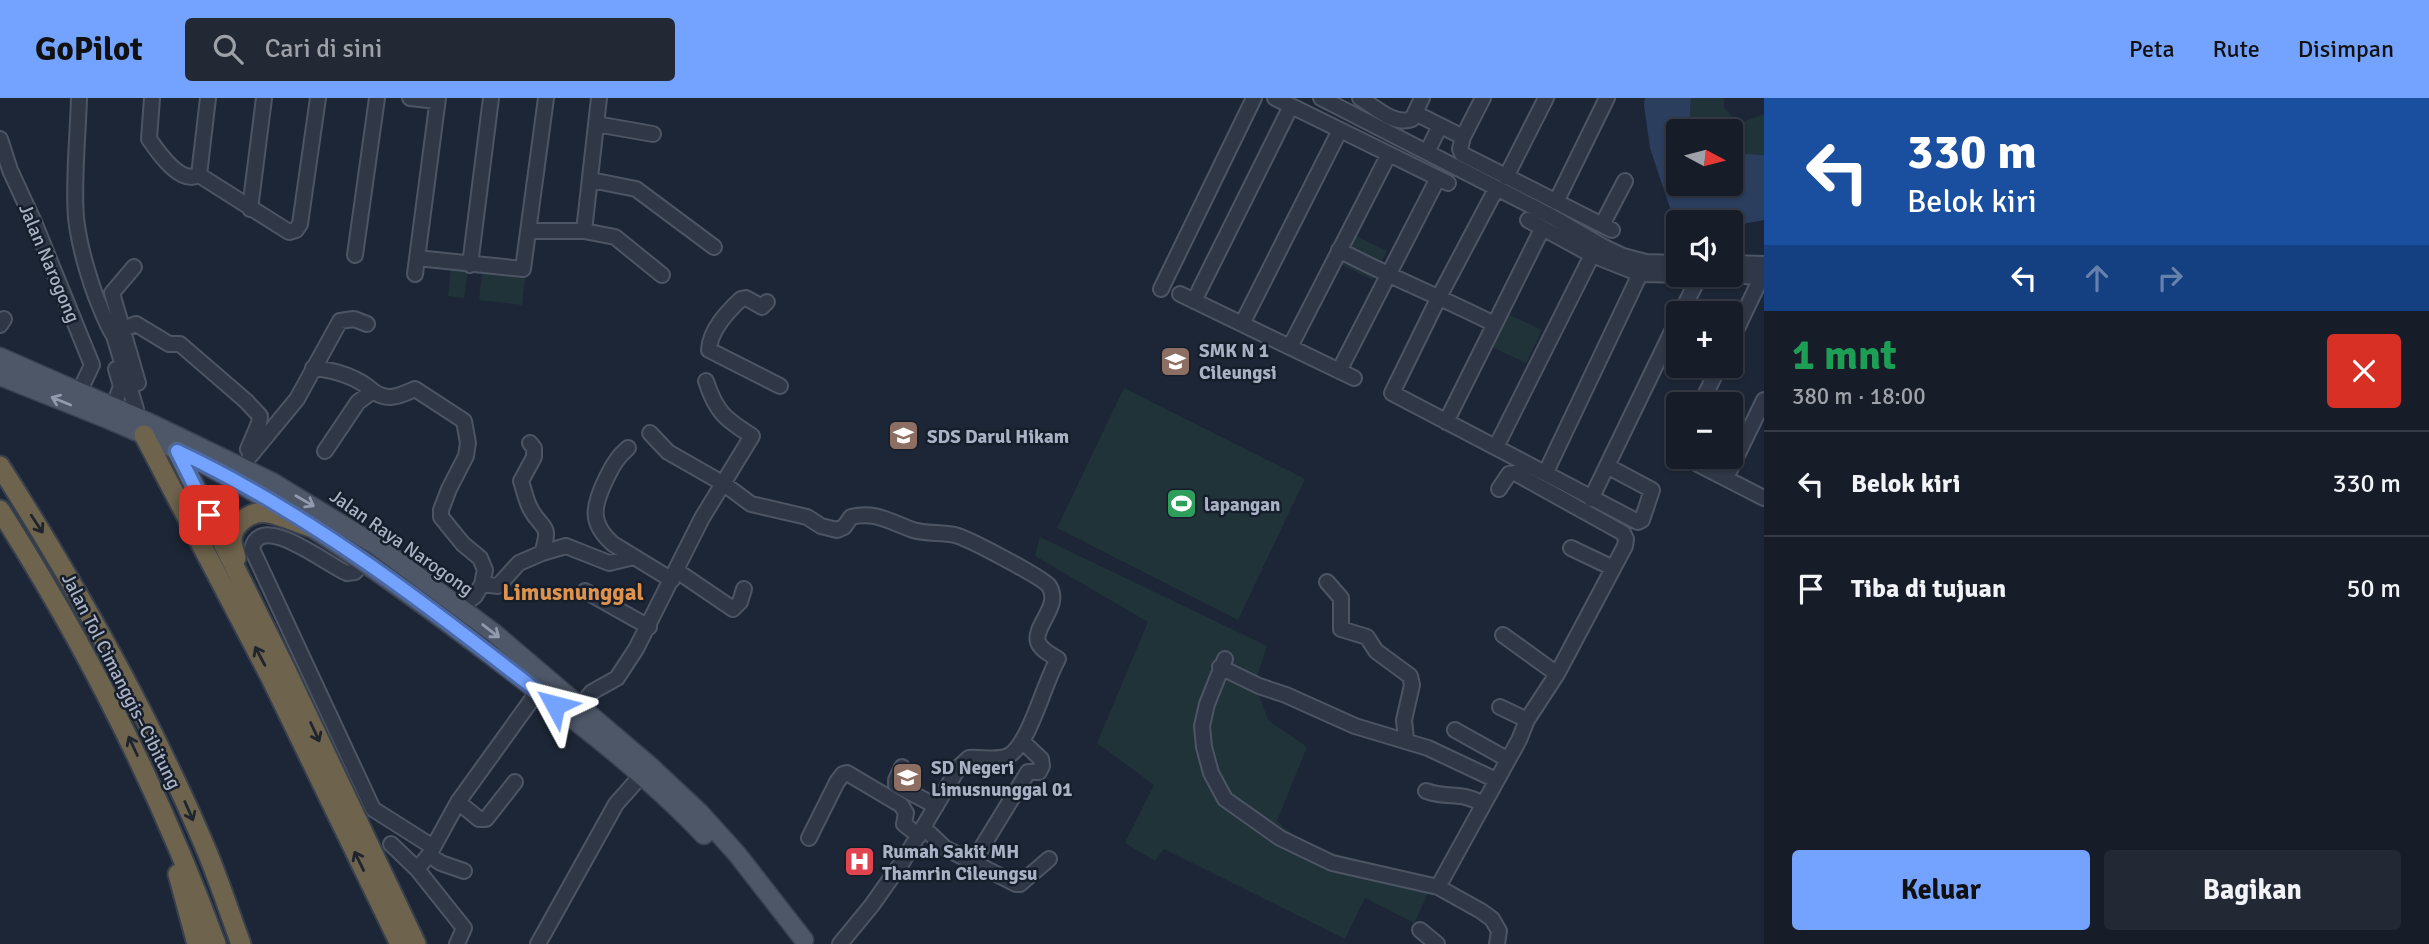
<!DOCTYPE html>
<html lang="id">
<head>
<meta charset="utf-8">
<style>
  body { margin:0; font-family:Signika,sans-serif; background:#232934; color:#f1f3f6; height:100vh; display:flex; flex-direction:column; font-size:26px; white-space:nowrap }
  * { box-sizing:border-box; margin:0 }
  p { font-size:23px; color:#9ea1a8 }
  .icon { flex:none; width:38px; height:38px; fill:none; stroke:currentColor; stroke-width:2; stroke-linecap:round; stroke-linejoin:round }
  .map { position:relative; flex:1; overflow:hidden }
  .sheet { display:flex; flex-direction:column; background:#161c28; width:665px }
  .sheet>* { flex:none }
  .hud { background:#1a4fa0; color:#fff; overflow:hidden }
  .needle { width:46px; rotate:97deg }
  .fabs { position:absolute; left:1666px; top:21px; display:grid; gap:14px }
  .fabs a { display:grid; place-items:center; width:77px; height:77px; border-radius:7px; background:#161c28; box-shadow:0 2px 5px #0004,0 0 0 2px #353a45; font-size:35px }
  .pin { position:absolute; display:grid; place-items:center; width:60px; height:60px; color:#fff; margin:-30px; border-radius:14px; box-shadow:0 4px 10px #0006 }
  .me { position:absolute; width:77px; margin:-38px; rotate:308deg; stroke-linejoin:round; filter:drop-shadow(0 0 5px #0008) }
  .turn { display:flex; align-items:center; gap:24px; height:147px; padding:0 28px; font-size:32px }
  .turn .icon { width:91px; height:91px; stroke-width:2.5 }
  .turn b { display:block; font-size:49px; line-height:60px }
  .lanes { display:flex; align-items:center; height:66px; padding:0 28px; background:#0003; justify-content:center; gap:35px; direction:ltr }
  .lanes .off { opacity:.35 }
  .round { display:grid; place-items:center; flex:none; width:74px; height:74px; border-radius:7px; background:#232934 }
  .head { display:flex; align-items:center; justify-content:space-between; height:119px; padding:0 28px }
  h1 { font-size:42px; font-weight:700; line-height:52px; color:#1e9e55 }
  .primary-button { display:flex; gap:14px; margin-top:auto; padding:14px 28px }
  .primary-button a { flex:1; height:80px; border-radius:7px; background:#74a2ff; color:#111; font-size:28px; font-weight:700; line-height:80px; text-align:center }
  .primary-button a+a { background:#232934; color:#f1f3f6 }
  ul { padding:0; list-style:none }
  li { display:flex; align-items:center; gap:21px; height:105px; padding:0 28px; border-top:2px solid #353a45 }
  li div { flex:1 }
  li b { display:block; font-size:26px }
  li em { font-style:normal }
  header { display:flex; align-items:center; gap:42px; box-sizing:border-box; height:98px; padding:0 35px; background:#74a2ff; color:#111 }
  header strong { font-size:33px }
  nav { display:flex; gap:38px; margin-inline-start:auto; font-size:24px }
  .search { width:490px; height:63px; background:#232934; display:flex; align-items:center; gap:18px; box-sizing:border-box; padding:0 24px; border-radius:7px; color:#9ea1a8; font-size:26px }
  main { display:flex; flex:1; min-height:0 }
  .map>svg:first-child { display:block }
</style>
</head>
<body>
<header>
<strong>GoPilot</strong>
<div class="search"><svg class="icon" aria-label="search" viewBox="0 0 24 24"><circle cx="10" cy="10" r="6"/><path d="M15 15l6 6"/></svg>Cari di sini</div>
<nav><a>Peta</a><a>Rute</a><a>Disimpan</a></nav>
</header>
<main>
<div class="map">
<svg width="1764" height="846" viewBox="0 0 1764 846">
  <rect width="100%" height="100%" fill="#1d2636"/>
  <path fill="#1f3338" d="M 1691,0 L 1724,0 L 1724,9 L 1738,26 L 1764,16 L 1764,57 L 1731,55 L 1731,33 L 1689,33 Z
    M 1348,134 L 1387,153 L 1373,182 L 1335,163 Z
    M 451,169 L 468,171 L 464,200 L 448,198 Z
    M 482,175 L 525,180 L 522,207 L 479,202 Z
    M 1504,214 L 1542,232 L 1526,265 L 1488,247 Z
    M 1124,290 L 1305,381 L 1238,522 L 1057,430 Z
    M 1040,439 L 1267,548 L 1255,585 L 1268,622 L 1307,649 L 1277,723 L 1306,748 L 1435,781 L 1414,825 L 1365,800 L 1345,841 L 1164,751 L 1155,763 L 1125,745 L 1154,687 L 1097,645 L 1148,524 L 1035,458 Z"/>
  <path fill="#2c3e5e" d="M 1645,0 L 1691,0 L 1689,33 L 1678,33 L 1678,86 L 1731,86 L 1731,55 L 1764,57 L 1764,122 L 1731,128 L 1731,124 L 1711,124 L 1671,113 L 1650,50 L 1644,7 Z"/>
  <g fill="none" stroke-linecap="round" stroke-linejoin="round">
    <defs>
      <path id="minor" d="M 79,0 C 78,39 73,81 76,120 C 79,146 87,174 96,199 C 102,213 106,226 114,238 L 136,311
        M 152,0 L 149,41 C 158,54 180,87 199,77 L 289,134 L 296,132 L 300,126 L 318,0
        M 410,0 L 437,3
        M 1275,0 L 1448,85
        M 1321,0 L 1551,118 L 1604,149 L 1623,158 L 1646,164 L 1678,165
        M 1360,0 C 1375,9 1394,28 1412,21 L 1415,15 L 1463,39 L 1460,51 L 1462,56 L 1612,132
        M 1415,15 L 1422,0
        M 596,26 L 653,36
        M 1463,39 L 1483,0
        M 0,41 L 10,72 L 34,124 L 92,267 L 82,288
        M 1427,54 L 1440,28
        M 199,77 L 208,0
        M 1506,79 L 1546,0
        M 591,82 L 636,91 L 714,149
        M 1496,91 L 1439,199 L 1392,295 L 1638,424 L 1642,422 L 1652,392 L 1607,368
        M 1556,104 L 1607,0
        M 250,111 L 264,0
        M 1528,122 L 1592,157 L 1640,176 L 1694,177
        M 1602,127 L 1625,83
        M 529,133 L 584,133 L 615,139 L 662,177
        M 584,133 L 599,0
        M 1339,152 C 1390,179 1443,200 1494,226
        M 355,157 L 377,0
        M 417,160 L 523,171 L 546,0
        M 1731,165 L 1764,166
        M 470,167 L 491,0
        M 134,169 L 112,195 L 138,285
        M 415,176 L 438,0
        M 1745,178 L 1764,180
        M 1161,191 L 1254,0
        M 1180,196 L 1354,280
        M 1194,203 L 1291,8
        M 767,204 L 762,209 L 746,200 L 741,201 C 727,214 710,232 709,252 L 780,288
        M 1681,215 L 1700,177
        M 1242,226 L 1340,32
        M 0,227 L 4,221
        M 123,231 L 136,226 L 169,246 L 180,246 L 246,303 L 260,318 L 259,325 L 248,351 L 253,355
        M 1731,243 L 1761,180
        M 1290,249 L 1389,56
        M 313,270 C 334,272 357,279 373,293
        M 1339,273 L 1438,80
        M 116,302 L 121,288 L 116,271
        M 1701,306 L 1719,268
        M 1446,324 L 1542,131
        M 650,335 L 668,354 L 724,386 L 751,406 L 807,419 L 821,428 L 837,432 L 844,429 L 851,419 C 876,413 890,424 913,432 C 925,436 942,434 955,437 C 968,440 1043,480 1049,488 C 1062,508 1033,528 1038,544 C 1041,552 1051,557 1058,561 C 1045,582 1029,648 1008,658 C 997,663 981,659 969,660 L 959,669 L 903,763 L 872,807 L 840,846
        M 1496,349 L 1592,157
        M 628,350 C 617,359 612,369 606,381 C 593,408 589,425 613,446 L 672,482
        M 325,353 L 358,304 L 373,293 C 388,304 399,298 415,291 L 464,323 L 468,345 L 466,358 L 449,391 L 441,412 L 441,419 L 463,446 L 480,460 L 485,472 L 482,486
        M 250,358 L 297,301 L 340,223 L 354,221 L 367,226
        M 1684,359 L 1764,400
        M 1546,374 L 1640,176
        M 1726,380 L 1764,302
        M 1591,401 L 1678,221
        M 1571,450 L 1613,470
        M 542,455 L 566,448 L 609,465 L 634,459
        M 363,464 L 355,474 L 347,475 C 328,468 260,412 252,451 L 373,711 L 433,749
        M 677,473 L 733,511 L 740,504 L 744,491
        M 1327,484 L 1341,500 L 1341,531 L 1367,539 L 1376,553 L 1410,578 L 1412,587 L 1404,622 L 1406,641
        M 585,493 L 649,529
        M 460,509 L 475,498 L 482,486 L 498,488 L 519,465 L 542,455 C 552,424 542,433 530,410 C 526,402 524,392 521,383 L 534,359 L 534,350 L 530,345
        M 1503,537 L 1557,576
        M 1225,561 L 1207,606 L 1202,628 L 1204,649 L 1211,675 L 1225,701 L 1280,740 L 1332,765 L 1438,789 L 1481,813 L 1492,821 L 1499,833 L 1497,846
        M 1220,569 L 1259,588 L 1286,597 L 1355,628 L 1428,650 L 1496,682
        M 1500,609 L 1527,622
        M 574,616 L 592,594 L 617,580 L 636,551 L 702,420 L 752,338 C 725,321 716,314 706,283
        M 1455,632 L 1507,661
        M 902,669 L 896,682 L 896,687 L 936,708
        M 1426,693 C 1448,701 1461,693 1483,706
        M 458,704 L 479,721 L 486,721 L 515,684
        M 924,730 L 945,750 L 1016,786 L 1020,786 L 1049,761
        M 809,740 L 837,684 L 843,676 L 847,675 L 901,707 L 906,715 L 904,726 L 919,738
        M 391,746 L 417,771 L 464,830 L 457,846
        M 429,757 L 441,765 L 464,773
        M 973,764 L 1028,674 L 1039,674 L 1042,668 L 1041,661 L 1023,644
        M 417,771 L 429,757 L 458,704 L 538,593
        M 1438,789 L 1519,642 L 1527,622 L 1557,576 L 1625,448 L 1626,441 L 1623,435 L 1515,375 L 1509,376 L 1499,391
        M 1420,832 L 1437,846
        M 538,846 L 616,706 L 647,671"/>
      <path id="major" d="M 0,259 L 150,325 L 272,384 L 377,448 L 494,535 L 650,668 L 700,715 L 737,756 L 804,842
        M 0,278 C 63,304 129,327 190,359 C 306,419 411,496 515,576 C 580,626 647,677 704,737"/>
      <path id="highway" d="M 144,337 L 270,578 L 400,846
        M 177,353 L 286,572 L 416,846
        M 0,368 C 79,492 151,620 208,756 C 220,786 230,816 241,846
        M 0,412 C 87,549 160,693 216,846
        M 236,460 C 235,455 232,448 232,443 C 232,426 251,412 268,415 C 282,417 297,425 311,429
        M 178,776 L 197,846"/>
    </defs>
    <use href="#minor" stroke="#4d5565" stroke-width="18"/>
    <use href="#major" stroke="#394150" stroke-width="21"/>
    <use href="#highway" stroke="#38404e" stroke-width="23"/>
    <use href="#minor" stroke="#303847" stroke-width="14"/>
    <use href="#major" stroke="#4e5768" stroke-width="18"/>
    <use href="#highway" stroke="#6e634c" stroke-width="19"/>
  </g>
  <defs><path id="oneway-shaft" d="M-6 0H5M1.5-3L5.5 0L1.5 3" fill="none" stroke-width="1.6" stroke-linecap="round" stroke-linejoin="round" transform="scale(1.75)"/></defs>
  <g stroke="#929bae">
    <use href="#oneway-shaft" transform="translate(61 303) rotate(-158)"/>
    <use href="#oneway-shaft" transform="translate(305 403) rotate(30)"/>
    <use href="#oneway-shaft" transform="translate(491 533) rotate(38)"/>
  </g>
  <g stroke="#1f252e">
    <use href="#oneway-shaft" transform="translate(37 426) rotate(57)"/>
    <use href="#oneway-shaft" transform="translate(260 558) rotate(-118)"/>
    <use href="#oneway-shaft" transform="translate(315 634) rotate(65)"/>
    <use href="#oneway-shaft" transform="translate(133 648) rotate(-115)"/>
    <use href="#oneway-shaft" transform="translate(189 713) rotate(66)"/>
    <use href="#oneway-shaft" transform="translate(359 763) rotate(-116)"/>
  </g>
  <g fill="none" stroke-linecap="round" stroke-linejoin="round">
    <defs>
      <path id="route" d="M 209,417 L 177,353 C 312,416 438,515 555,607"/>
    </defs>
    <use href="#route" stroke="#4b69a6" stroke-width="18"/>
    <use href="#route" stroke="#74a2ff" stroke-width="12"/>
  </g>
  <defs>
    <symbol id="school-square" viewBox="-11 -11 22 22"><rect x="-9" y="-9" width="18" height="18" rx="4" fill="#8d6e63" stroke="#161e2b"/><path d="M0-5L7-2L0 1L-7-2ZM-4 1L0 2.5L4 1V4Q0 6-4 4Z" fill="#fff"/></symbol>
    <symbol id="stadium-square" viewBox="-11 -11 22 22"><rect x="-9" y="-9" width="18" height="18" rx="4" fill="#2e9e5b" stroke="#161e2b"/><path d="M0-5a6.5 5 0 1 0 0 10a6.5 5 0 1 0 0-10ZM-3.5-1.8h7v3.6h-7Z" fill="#fff"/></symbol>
    <symbol id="hospital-square" viewBox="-11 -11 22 22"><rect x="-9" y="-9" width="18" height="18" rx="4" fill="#e0444e" stroke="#161e2b"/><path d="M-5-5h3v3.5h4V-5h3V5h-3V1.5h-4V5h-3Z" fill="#fff"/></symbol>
  </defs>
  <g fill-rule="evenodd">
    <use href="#school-square" x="1158" y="246" width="35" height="35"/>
    <use href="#school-square" x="886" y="320" width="35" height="35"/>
    <use href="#stadium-square" x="1164" y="388" width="35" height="35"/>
    <use href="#school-square" x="890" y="662" width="35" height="35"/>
    <use href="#hospital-square" x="842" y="746" width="35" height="35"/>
  </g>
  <g text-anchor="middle" stroke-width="5" stroke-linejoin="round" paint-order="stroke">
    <g font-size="19" fill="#a9b2c5" stroke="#161e2b">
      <text transform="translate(50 165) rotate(67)" y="7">Jalan Narogong</text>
      <text transform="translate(402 444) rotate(35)" y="7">Jalan Raya Narogong</text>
      <text transform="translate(122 583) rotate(63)" y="7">Jalan Tol Cimanggis–Cibitung</text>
    </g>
    <g font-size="19" font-weight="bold" fill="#a9b2c5" stroke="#161e2b" text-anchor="start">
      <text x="1199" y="259">SMK N 1<tspan x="1199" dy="22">Cileungsi</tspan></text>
      <text x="927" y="345">SDS Darul Hikam</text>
      <text x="1204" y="413">lapangan</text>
      <text x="931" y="676">SD Negeri<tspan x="931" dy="22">Limusnunggal 01</tspan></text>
      <text x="882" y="760">Rumah Sakit MH<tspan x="882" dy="22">Thamrin Cileungsu</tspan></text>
    </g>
    <g font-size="23" font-weight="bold" fill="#dd934d" stroke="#161e2b">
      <text x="573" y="502">Limusnunggal</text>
    </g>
  </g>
</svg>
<div class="fabs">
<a><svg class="needle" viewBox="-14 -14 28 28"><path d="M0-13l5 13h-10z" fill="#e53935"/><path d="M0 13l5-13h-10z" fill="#9ea1a8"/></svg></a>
<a><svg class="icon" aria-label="sound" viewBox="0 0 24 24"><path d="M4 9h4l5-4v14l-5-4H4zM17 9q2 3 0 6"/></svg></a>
<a>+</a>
<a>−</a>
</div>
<div class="pin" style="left:209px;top:417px;background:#d93025"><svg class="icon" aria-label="arrive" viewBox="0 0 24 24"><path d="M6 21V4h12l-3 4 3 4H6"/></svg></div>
<svg class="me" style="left:555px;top:607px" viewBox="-20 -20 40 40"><path d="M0-17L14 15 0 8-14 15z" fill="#74a2ff" stroke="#fff" stroke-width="4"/></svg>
</div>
<section class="sheet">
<div class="hud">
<div class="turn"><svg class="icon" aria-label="left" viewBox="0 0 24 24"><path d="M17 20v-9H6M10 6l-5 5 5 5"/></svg><div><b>330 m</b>Belok kiri</div></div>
<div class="lanes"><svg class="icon" aria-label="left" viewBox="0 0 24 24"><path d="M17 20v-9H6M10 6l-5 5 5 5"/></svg><svg class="icon off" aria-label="ahead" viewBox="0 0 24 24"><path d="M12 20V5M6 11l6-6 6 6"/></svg><svg class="icon off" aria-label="right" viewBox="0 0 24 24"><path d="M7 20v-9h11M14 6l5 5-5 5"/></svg></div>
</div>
<div class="head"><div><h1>1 mnt</h1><p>380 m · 18:00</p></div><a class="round" style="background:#d93025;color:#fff"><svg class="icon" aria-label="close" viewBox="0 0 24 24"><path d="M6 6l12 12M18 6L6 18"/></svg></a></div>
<ul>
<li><svg class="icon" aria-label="left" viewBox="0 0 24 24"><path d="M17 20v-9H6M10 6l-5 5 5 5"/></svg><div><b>Belok kiri</b></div><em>330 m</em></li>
<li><svg class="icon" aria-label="arrive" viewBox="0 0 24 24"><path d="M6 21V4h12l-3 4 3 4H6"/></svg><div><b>Tiba di tujuan</b></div><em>50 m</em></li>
</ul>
<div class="primary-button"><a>Keluar</a><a>Bagikan</a></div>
</section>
</main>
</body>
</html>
